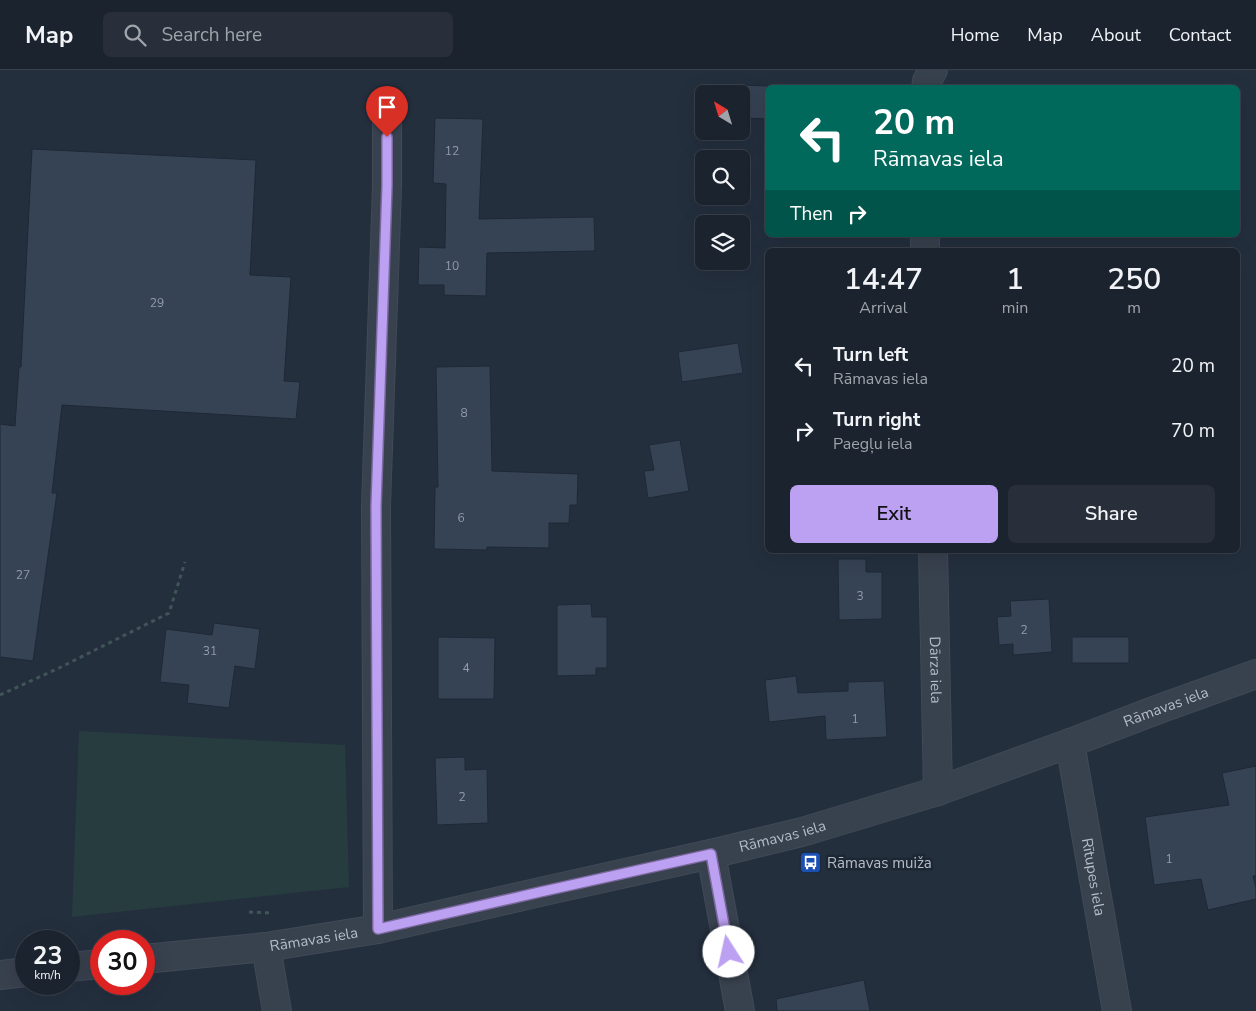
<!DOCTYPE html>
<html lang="en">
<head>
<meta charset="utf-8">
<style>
  body { margin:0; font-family:"Nunito Sans",sans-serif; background:#282f3a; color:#f1f3f6; height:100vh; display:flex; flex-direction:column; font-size:19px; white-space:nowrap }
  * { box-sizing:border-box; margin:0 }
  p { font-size:16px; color:#a0a4aa }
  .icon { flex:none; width:28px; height:28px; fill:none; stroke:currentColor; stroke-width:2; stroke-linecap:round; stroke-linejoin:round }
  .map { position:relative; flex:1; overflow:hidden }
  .sheet { position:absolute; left:765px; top:178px; width:475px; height:305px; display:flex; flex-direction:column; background:#1b232e; border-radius:8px; box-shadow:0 5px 20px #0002,0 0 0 1px #39404a }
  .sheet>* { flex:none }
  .banner { position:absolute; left:765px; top:15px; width:475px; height:152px; border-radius:8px; box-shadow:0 5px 20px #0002,0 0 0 1px #39404a; background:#00695c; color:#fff; overflow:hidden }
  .needle { width:32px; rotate:322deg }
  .controls { position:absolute; left:695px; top:15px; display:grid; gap:10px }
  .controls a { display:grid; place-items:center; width:55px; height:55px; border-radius:8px; background:#1b232e; box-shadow:0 5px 20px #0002,0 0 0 1px #39404a; font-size:25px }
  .speed { position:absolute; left:15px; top:860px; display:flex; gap:10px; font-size:25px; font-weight:700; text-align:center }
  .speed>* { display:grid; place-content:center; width:65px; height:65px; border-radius:50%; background:#1b232e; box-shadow:0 5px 20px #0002,0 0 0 1px #39404a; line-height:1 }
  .speed small { font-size:12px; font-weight:400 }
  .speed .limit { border:8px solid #d22; background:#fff; color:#111 }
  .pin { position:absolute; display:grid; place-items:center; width:42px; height:42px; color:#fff; margin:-51px -21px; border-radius:50% 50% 50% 0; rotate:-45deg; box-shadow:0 0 5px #0007 }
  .pin .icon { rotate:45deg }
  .me { position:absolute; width:55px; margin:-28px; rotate:350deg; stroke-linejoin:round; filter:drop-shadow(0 0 4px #0008) }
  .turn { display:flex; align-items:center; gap:18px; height:105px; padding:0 25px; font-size:22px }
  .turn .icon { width:65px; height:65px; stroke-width:2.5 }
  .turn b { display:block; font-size:35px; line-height:42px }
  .then { display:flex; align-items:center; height:48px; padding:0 25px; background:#0003; gap:10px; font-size:19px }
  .eta { display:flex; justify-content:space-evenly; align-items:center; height:85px; text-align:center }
  .eta b { font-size:30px; font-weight:600; line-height:35px }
  .action { display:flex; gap:10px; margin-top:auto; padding:10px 25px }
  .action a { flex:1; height:58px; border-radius:8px; background:#bca0f2; color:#111; font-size:20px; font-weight:600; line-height:58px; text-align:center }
  .action a+a { background:#282f3a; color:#f1f3f6 }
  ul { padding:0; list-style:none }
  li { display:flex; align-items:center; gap:15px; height:65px; padding:0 25px }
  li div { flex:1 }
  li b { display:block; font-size:19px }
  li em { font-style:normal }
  header { display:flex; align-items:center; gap:30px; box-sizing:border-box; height:70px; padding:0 25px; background:#1b232e; border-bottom:1px solid #39404a }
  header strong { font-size:24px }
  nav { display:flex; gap:28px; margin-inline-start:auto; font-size:18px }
  .search { width:350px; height:45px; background:#282f3a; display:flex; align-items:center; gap:12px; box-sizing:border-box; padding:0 18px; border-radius:8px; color:#a0a4aa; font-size:19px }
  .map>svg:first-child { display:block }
</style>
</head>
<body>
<header>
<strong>Map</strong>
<div class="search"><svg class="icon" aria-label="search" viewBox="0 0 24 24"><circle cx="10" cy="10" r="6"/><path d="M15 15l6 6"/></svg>Search here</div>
<nav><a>Home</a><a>Map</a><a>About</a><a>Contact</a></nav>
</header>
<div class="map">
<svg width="1256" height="941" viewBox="0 0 1256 941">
  <rect width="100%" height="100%" fill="#242f3e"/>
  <path fill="#263c3f" d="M 79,661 L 345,675 L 349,817 L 72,847 Z"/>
  <path fill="#364354" stroke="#1f2835" d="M 741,15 L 768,16 L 768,49 L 741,48 Z
    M 435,48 L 483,49 L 479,149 L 594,147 L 595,181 L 487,183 L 486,226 L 444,225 L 444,215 L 418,215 L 419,177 L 445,178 L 446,114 L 433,113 Z
    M 32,79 L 256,90 L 250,205 L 291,207 L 284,311 L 300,312 L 296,349 L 62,335 L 52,423 L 57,423 L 33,591 L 0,587 L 0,354 L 15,356 L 19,297 L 21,297 Z
    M 738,273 L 743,303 L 682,312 L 678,282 Z
    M 490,296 L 492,401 L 578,404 L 577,435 L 570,435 L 569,453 L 549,453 L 549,478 L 487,477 L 487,480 L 434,479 L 435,417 L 438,417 L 436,297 Z
    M 680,370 L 689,421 L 648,428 L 644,401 L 654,400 L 649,375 Z
    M 838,489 L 866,489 L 866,502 L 882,502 L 882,549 L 839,550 Z
    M 1049,529 L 1052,582 L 1013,585 L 1013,574 L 999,575 L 997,547 L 1011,546 L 1010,531 Z
    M 591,534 L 592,547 L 607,547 L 607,598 L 596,598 L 596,605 L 557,606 L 557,535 Z
    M 214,553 L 260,559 L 255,599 L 235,596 L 229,638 L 187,633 L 189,615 L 160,612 L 166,559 L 212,565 Z
    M 438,567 L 495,568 L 494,629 L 438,629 Z
    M 1072,567 L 1129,567 L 1129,593 L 1072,593 Z
    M 796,606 L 798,623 L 848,621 L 848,612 L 884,611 L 887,667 L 826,670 L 825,646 L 769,652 L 765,610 Z
    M 465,687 L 465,700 L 487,699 L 488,753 L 437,755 L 435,688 Z
    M 1256,696 L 1256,806 L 1253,806 L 1256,818 L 1256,829 L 1208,840 L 1201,809 L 1154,815 L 1145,747 L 1229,735 L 1222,703 Z
    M 864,910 L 870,941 L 777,941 L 776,929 Z"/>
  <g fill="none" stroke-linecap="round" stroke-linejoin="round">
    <defs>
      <g id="minor">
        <path d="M 926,18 L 927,11 L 933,0"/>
        <path d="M 925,165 L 925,180"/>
        <path id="s1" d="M 933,480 L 938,721"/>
        <path id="s2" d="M 1070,673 L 1117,941"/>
        <path d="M 711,784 L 740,941"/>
        <path d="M 378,859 L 376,436 L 387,116 L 387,34"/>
        <path d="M 266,877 L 277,941"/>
        <path id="s3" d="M 144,889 L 266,877 L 378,859 L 540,822 L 711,784 L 802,762 L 938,721 L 1070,673 L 1159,639 L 1256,604"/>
        <path d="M 69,897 L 101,894"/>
        <path d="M 0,905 L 26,902"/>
      </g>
    </defs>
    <use href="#minor" stroke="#414a57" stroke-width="30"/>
    <path stroke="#3f5557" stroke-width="3" stroke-dasharray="4 4" stroke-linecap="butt" d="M 0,625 L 59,598 L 169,543 L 185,492
      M 249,842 L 272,843"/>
    <use href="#minor" stroke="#38414e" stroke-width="28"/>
  </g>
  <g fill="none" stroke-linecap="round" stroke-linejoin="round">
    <defs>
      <path id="route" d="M 387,67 L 387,116 L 376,436 L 378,859 L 540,822 L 711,784 L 729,882"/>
    </defs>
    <use href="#route" stroke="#7a689d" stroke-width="12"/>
    <use href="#route" stroke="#bca0f2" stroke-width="9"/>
  </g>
  <defs>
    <symbol id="bus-square" viewBox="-11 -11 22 22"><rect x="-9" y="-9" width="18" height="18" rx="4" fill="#1a4fb4" stroke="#1d2633"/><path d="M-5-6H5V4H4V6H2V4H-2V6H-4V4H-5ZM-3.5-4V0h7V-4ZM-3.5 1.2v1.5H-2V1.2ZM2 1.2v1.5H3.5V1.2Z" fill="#fff"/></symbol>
  </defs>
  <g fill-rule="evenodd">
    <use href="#bus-square" x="798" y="780" width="25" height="25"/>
  </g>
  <g text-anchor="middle" stroke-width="5" stroke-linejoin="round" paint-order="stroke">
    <g font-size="12" fill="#929caa">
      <text x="452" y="85">12</text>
      <text x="452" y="200">10</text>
      <text x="157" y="237">29</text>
      <text x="464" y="347">8</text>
      <text x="461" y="452">6</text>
      <text x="23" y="509">27</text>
      <text x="860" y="530">3</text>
      <text x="1024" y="564">2</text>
      <text x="210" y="585">31</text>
      <text x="466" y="602">4</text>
      <text x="855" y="653">1</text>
      <text x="462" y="731">2</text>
      <text x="1169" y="793">1</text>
    </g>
    <g font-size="15" fill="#b4bcc9" stroke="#1d2633">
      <text dy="5" stroke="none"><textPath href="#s1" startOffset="120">Dārza iela</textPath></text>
      <text dy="5" stroke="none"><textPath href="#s3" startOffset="1056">Rāmavas iela</textPath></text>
      <text dy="5" stroke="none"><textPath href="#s3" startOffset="651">Rāmavas iela</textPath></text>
      <text dy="5" stroke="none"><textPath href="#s2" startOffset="136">Rītupes iela</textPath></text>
      <text dy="5" stroke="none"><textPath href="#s3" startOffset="171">Rāmavas iela</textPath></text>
    </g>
    <g font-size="15" fill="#b4bcc9" stroke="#1d2633" text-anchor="start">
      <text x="827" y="798">Rāmavas muiža</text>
    </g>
  </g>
</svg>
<div class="controls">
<a><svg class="needle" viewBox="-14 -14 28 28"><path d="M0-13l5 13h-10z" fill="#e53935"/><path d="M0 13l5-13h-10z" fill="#a0a4aa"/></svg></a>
<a><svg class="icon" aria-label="search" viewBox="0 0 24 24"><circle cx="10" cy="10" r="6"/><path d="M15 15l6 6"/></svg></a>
<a><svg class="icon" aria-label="layers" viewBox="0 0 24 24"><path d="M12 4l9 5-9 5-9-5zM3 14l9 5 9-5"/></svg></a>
</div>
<div class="speed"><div>23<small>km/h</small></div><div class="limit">30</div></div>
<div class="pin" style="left:387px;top:67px;background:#d93025"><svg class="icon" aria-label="arrive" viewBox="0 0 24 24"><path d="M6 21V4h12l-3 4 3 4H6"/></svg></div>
<svg class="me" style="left:729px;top:882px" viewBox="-20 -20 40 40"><circle r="19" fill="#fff"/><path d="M0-13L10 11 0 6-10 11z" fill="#bca0f2"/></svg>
<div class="banner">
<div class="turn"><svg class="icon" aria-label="left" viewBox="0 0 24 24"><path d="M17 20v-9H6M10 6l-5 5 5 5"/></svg><div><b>20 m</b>Rāmavas iela</div></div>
<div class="then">Then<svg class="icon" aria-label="right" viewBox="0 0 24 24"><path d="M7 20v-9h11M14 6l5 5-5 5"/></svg></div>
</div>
<section class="sheet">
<div class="eta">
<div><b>14:47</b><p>Arrival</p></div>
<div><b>1</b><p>min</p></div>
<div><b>250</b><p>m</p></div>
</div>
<ul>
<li><svg class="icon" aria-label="left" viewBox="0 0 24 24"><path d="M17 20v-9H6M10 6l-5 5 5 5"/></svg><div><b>Turn left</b><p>Rāmavas iela</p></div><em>20 m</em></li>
<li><svg class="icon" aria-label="right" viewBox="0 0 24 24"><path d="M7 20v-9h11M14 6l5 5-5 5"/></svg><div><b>Turn right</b><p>Paegļu iela</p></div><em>70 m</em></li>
</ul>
<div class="action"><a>Exit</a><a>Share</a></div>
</section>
</div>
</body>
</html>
